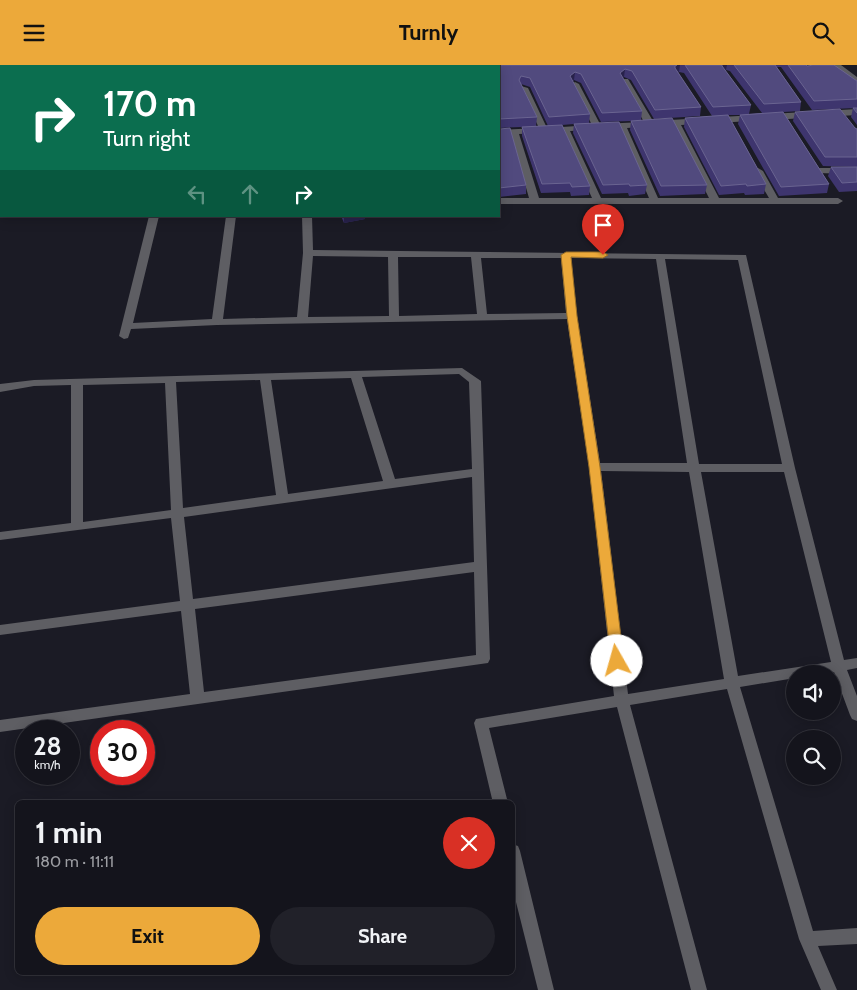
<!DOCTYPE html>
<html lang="en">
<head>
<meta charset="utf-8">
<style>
  body { margin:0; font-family:Cabin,sans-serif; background:#212129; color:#f1f3f6; height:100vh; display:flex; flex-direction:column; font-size:19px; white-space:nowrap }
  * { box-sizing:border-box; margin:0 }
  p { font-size:16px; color:#9d9ea3 }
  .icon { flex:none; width:28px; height:28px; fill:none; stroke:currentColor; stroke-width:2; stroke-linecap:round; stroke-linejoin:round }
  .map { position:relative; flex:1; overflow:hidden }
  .side { position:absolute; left:15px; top:735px; width:500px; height:175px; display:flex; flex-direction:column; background:#14141c; border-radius:8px; box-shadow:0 2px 12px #0003,0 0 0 1px #33333b }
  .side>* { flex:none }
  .guide { position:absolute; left:0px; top:0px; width:500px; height:152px; box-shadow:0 2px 12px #0003,0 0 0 1px #33333b; background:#0b6e4f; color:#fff; overflow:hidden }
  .controls { position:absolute; left:786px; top:600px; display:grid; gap:10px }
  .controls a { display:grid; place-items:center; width:55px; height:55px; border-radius:50%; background:#14141c; box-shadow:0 2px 12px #0003,0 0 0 1px #33333b; font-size:25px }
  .speed { position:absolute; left:15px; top:655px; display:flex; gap:10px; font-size:25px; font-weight:700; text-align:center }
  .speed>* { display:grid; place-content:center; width:65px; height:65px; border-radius:50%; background:#14141c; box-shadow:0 2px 12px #0003,0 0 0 1px #33333b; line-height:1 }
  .speed small { font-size:12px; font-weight:400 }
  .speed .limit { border:8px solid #d22; background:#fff; color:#111 }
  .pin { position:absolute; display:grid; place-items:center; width:42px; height:42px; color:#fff; margin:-51px -21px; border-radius:50% 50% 50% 0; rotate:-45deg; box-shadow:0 0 5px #0007 }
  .pin .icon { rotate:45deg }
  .me { position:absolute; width:55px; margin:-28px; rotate:353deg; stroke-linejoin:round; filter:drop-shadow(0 0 4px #0008) }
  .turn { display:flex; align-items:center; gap:18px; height:105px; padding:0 20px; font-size:22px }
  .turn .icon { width:65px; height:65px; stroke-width:2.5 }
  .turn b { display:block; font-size:35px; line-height:42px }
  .lanes { display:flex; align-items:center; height:48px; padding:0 20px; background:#0003; justify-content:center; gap:25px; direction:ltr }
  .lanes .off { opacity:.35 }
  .round { display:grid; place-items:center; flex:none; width:52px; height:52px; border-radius:26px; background:#212129 }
  .headline { display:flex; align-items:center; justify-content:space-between; height:85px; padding:0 20px }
  h1 { font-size:30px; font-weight:800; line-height:38px }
  .primary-button { display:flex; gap:10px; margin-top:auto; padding:10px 20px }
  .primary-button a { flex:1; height:58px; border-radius:30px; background:#eca93a; color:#111; font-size:20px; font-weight:800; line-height:58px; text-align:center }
  .primary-button a+a { background:#212129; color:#f1f3f6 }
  header { display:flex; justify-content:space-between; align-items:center; height:65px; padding:0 20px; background:#eca93a; color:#111; font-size:22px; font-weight:800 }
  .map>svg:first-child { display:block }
</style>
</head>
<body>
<header><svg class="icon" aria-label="menu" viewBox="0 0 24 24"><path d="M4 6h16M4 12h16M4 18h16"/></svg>Turnly<svg class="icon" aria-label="search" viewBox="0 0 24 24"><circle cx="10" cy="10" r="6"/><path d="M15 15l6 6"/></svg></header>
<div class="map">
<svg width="857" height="925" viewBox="0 0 857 925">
  <rect width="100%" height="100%" fill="#1b1b25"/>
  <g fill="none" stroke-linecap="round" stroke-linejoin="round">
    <path fill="#5e5e63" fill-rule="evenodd" d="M 832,0 L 841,0 L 857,12 L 857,18 Z
      M 622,14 L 628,14 L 653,56 L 857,44 L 857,50 L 681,60 L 719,133 L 769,133 L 753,106 L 758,103 L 763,106 L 778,133 L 838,133 L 843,136 L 838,139 L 499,139 L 499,133 L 529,133 L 511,70 L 499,71 L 499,65 L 539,63 L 520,23 L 521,21 L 528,23 L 547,63 L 592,60 L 571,19 L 575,17 L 579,19 L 600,59 L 644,57 L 621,16 ZM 672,60 L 709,133 L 658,133 L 627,63 ZM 619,64 L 649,133 L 601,133 L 570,66 ZM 562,67 L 592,133 L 539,133 L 519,69 Z
      M 818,103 L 857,103 L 857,109 L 815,108 L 813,106 Z
      M 149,151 L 159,151 L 133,258 L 212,254 L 226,151 L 236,151 L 223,254 L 297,252 L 303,188 L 302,151 L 312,151 L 313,185 L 746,190 L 795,403 L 844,595 L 857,593 L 857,603 L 847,605 L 857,631 L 857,656 L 852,654 L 850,650 L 834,607 L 795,609 L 795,613 L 740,622 L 813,866 L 857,863 L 857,879 L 818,881 L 837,925 L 821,925 L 799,874 L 727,624 L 630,640 L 707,925 L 691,925 L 617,642 L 489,663 L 508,738 L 493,738 L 474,658 L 476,654 L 614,631 L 589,402 L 567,254 L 217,260 L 131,264 L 128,273 L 124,274 L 119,271 ZM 313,191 L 388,192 L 389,251 L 308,252 ZM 398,192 L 471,192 L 477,249 L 399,251 ZM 481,193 L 561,193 L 566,248 L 487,249 ZM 571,193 L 656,194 L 687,398 L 600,398 L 577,251 ZM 665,194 L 738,195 L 782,399 L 699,399 ZM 601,406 L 689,407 L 724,614 L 628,629 ZM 701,407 L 784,407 L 831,597 L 738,611 Z
      M 462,303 L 481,316 L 490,594 L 488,598 L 0,667 L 0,655 L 190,629 L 181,546 L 0,570 L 0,560 L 180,536 L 171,453 L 0,475 L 0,467 L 71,458 L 71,320 L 34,321 L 0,327 L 0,319 L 34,315 ZM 459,309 L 469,317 L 472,404 L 395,414 L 362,312 ZM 351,313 L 383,416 L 288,429 L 271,315 ZM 260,315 L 276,430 L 183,443 L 176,317 ZM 165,318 L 171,445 L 83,457 L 83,320 ZM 472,412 L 474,497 L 193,534 L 184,452 ZM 474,507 L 476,590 L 204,627 L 195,544 Z
      M 512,779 L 518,781 L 520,786 L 554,925 L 538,925 L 512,821 Z"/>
  </g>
  <path fill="#3e356e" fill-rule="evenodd" d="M 135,0 L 806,0 L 807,1 L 857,16 L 857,60 L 851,52 L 853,43 L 855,43 L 812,45 L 781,2 L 777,2 L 801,37 L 800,46 L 783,47 L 829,119 L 827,128 L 779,131 L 738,59 L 740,50 L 728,50 L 766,119 L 764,129 L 745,130 L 744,128 L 719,130 L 684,62 L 685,53 L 712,51 L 684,8 L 679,7 L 678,8 L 701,42 L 700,51 L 654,54 L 631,15 L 624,12 L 623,13 L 642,46 L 641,55 L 707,120 L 705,129 L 660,131 L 630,65 L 631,56 L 601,57 L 581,18 L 574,15 L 573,17 L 590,49 L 589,58 L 647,120 L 645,129 L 629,131 L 628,128 L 602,129 L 573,68 L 574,59 L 562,60 L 590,121 L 589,130 L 571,131 L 570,127 L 541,128 L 522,71 L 522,62 L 499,63 L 526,120 L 526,129 L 499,132 L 499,1 ZM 726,5 L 730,6 L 762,48 L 749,49 L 751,40 L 725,6 ZM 521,19 L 530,22 L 548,61 L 536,61 L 537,52 Z
    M 795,47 L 857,64 L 857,102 L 823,101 L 793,56 Z
    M 831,102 L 857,102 L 857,126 L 839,127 L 828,111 Z
    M 341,151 L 365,151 L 365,154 L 344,158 Z"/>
  <path fill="#28224b" d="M 677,0 L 680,0 L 679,7 L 674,9 L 675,1 Z
    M 722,0 L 727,0 L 726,5 L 721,7 Z
    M 625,4 L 624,12 L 619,17 L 620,8 Z
    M 575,7 L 574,15 L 569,20 L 570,11 Z
    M 344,151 L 365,151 L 365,154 L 344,158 Z"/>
  <path fill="#514a7e" stroke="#6a6491" d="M 135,0 L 677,0 L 675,1 L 675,3 L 701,42 L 655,45 L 632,6 L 625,4 L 620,8 L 642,46 L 602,48 L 581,9 L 575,7 L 570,11 L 590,49 L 549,52 L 530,13 L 521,11 L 519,15 L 537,52 L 499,54 L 499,56 L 499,1 L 135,1 Z
    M 685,0 L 722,0 L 722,1 L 751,40 L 713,42 Z
    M 734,0 L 775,0 L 801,37 L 764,39 Z
    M 788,0 L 806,0 L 807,1 L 814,0 L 834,0 L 857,16 L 857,34 L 814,36 Z
    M 853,43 L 857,43 L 857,48 Z
    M 840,44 L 855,63 L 857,64 L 857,92 L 825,92 L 795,47 Z
    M 783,47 L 829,119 L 781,122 L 740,50 Z
    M 728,50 L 766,119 L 747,121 L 746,119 L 721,121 L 685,53 Z
    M 672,53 L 707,120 L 661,121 L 631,56 Z
    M 619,57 L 647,120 L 630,121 L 629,119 L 603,120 L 574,59 Z
    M 562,60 L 590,121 L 572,122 L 570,118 L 542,119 L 522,62 Z
    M 499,63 L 500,64 L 510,63 L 526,120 L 499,123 Z
    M 831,102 L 857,102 L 857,117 L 842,118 Z"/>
  <path fill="#eca93a" stroke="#996e26" d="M 566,187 L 603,187 L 608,190 L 603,193 L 571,192 L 577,251 L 600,402 L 624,596 L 622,600 L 613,600 L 611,596 L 589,402 L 567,251 L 561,190 Z"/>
</svg>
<div class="controls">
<a><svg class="icon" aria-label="sound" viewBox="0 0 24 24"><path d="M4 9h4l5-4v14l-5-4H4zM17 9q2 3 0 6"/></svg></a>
<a><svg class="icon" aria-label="search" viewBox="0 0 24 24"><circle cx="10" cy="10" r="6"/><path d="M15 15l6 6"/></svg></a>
</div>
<div class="speed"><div>28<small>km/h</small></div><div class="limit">30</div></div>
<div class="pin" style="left:603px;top:190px;background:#d93025"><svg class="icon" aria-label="arrive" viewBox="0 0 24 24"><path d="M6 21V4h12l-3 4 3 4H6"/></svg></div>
<svg class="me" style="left:617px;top:596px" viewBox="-20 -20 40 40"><circle r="19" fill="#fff"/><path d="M0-13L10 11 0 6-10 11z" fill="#eca93a"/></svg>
<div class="guide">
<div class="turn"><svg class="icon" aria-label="right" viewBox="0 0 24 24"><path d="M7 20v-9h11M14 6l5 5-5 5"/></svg><div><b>170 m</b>Turn right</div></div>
<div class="lanes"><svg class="icon off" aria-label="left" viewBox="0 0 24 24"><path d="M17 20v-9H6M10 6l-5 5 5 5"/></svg><svg class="icon off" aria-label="ahead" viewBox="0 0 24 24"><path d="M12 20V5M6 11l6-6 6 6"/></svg><svg class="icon" aria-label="right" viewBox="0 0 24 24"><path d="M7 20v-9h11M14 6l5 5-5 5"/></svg></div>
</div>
<section class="side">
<div class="headline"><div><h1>1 min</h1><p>180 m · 11:11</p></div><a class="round" style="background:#d93025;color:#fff"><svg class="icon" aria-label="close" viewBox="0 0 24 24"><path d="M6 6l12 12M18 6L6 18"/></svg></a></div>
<div class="primary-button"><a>Exit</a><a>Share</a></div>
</section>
</div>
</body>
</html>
